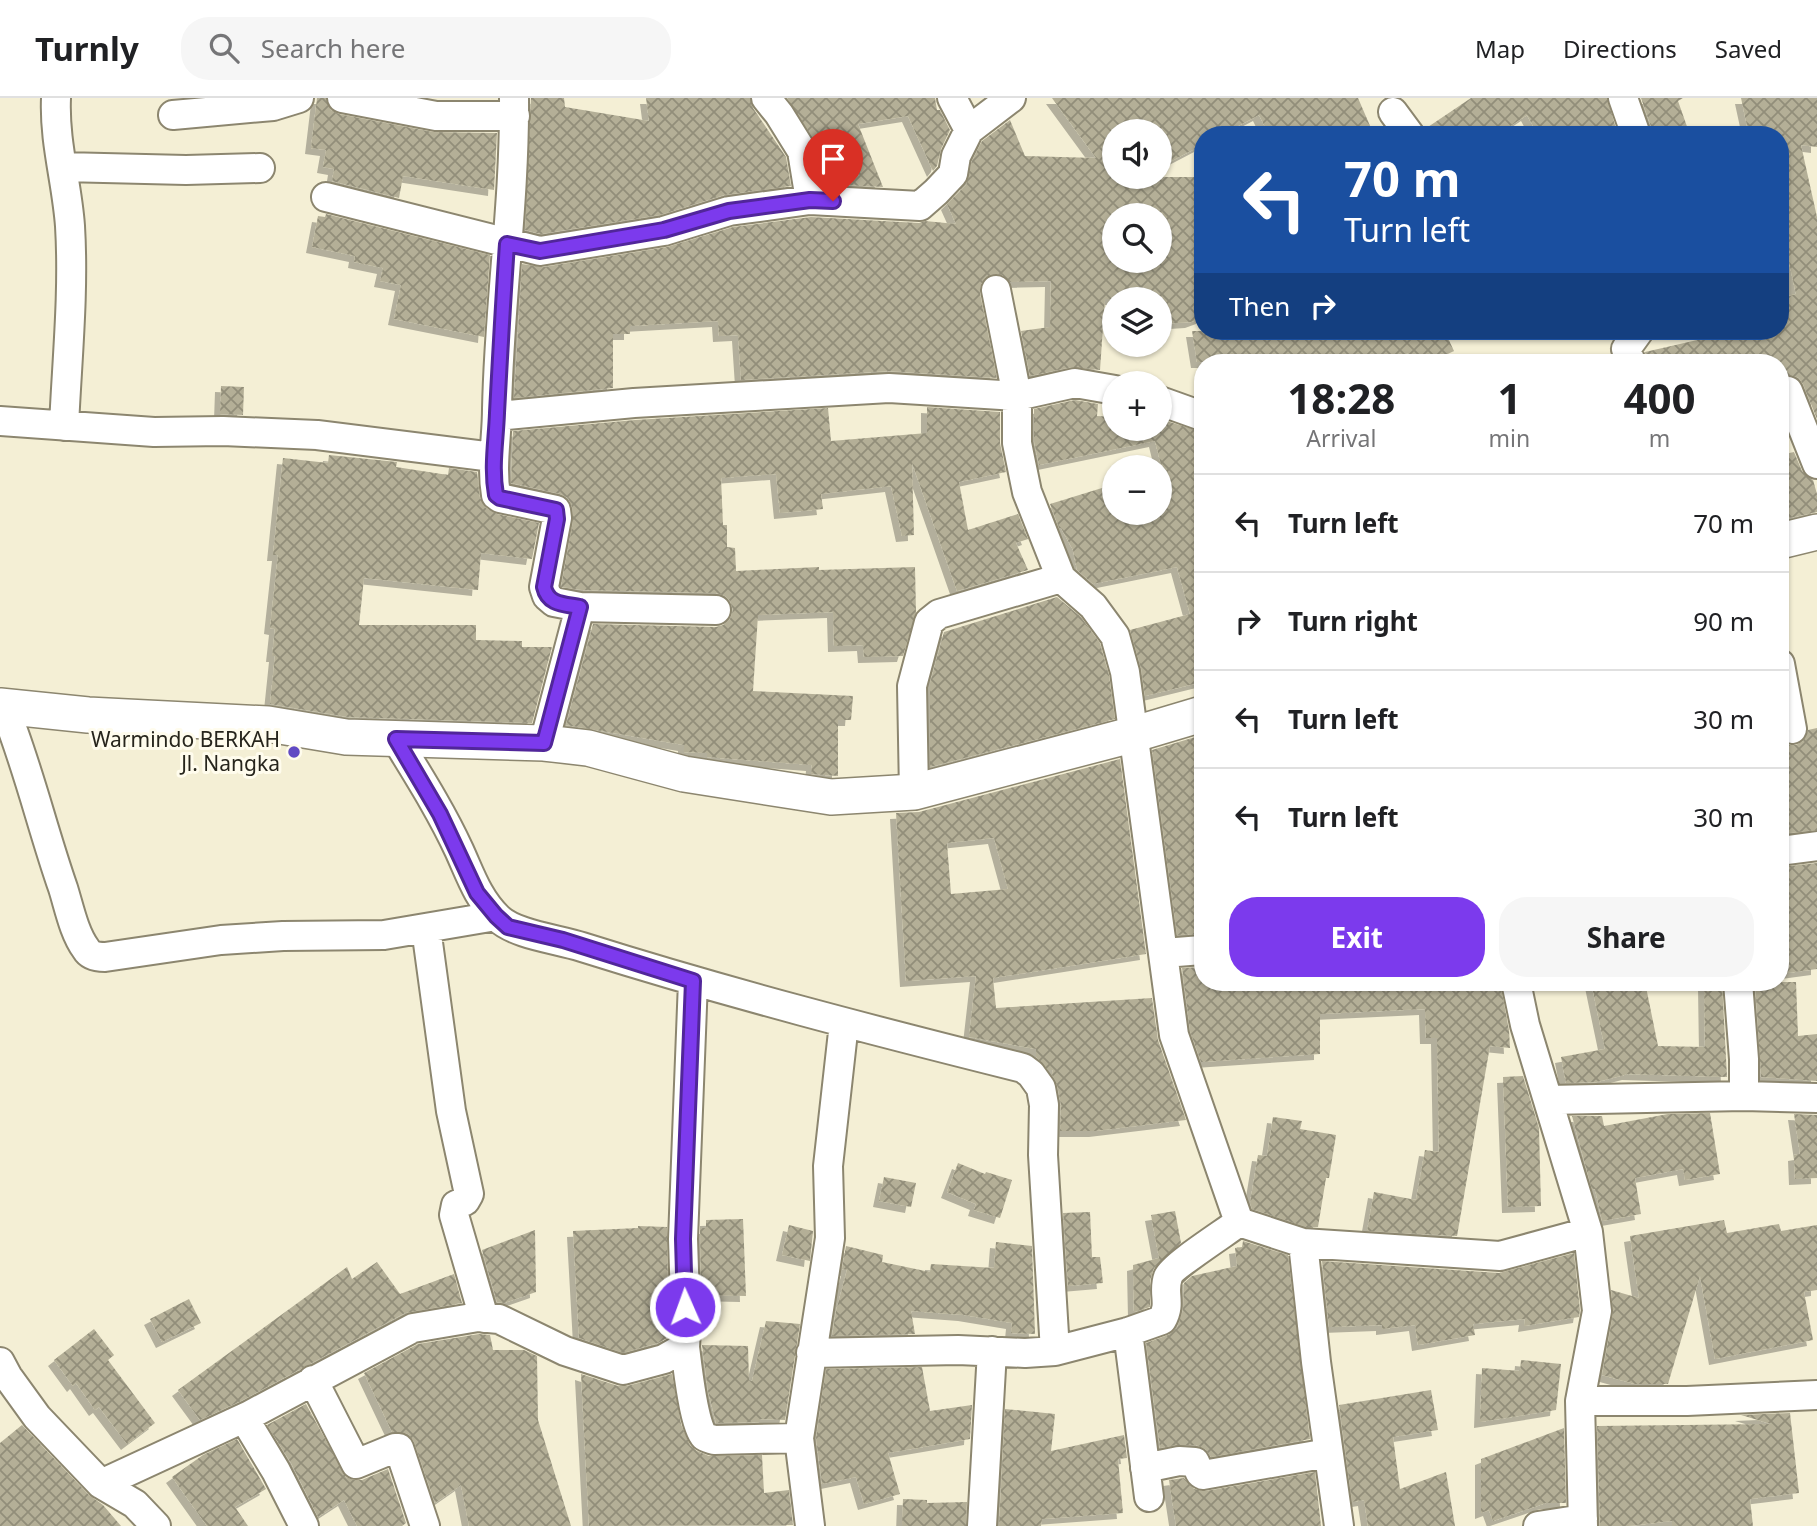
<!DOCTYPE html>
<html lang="en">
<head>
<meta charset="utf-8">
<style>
  body { margin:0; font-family:"Noto Sans",sans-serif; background:#f6f6f6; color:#202124; height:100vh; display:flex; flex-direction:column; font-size:26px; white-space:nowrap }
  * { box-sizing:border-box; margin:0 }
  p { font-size:23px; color:#757577 }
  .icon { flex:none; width:38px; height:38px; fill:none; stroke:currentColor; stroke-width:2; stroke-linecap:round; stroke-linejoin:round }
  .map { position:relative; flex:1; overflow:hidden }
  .details { position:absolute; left:1194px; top:256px; width:595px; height:637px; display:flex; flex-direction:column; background:#fff; border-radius:28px; box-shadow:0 2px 5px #0004 }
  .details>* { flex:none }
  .hud { position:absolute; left:1194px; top:28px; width:595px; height:214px; border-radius:28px; box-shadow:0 2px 5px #0004; background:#1a4fa0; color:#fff; overflow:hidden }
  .buttons { position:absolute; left:1102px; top:21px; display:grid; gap:14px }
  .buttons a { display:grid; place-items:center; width:70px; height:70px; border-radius:50%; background:#fff; box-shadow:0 2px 5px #0004; font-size:35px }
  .pin { position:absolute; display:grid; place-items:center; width:60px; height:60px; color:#fff; margin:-72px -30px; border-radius:50% 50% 50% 0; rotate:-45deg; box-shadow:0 0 7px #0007 }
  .pin .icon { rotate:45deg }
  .me { position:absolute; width:77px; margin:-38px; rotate:358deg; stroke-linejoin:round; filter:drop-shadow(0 0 5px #0008) }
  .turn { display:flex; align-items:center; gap:24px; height:147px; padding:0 35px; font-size:32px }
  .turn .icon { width:91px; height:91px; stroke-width:2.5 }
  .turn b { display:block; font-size:49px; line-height:60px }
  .then { display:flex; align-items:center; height:66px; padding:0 35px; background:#0003; gap:14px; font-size:26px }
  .eta { display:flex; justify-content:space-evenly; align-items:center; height:119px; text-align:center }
  .eta b { font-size:42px; font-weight:700; line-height:49px }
  .button { display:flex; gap:14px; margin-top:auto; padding:14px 35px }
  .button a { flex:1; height:80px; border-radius:28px; background:#7c3aed; color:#fff; font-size:28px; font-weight:700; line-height:80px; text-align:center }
  .button a+a { background:#f6f6f6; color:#202124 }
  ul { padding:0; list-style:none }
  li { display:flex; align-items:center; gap:21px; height:98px; padding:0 35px; border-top:2px solid #e0e0e0 }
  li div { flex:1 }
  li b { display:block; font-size:26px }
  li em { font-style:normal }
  header { display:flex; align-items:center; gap:42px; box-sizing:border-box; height:98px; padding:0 35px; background:#fff; border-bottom:2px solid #e0e0e0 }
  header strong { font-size:33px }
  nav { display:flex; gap:38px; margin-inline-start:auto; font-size:24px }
  .search { width:490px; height:63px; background:#f6f6f6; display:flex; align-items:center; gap:18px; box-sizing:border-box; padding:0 24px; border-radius:28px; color:#757577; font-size:26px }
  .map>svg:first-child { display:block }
</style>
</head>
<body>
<header>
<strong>Turnly</strong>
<div class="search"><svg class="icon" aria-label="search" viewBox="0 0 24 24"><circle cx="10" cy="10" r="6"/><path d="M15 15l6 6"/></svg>Search here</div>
<nav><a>Map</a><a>Directions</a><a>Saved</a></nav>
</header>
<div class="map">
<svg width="1817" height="1428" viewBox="0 0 1817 1428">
  <defs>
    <pattern id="building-cross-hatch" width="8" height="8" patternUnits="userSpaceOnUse" patternTransform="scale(1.75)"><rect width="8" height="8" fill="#b4af97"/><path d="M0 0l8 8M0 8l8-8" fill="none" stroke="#928e7a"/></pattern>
    <filter id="shadow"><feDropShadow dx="-6" dy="6" stdDeviation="0" flood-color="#0004"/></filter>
  </defs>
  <rect width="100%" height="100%" fill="#f4efd5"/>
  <path fill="url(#building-cross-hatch)" fill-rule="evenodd" filter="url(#shadow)" d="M 317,0 L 326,0 L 331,12 L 339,16 L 433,34 L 497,35 L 494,92 L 403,78 L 399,100 L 332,83 L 334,71 L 323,69 L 326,52 L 311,50 Z
    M 531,0 L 564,0 L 565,9 L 649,23 L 646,0 L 750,0 L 753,10 L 786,59 L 791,88 L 724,97 L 660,117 L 541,136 L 525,132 Z
    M 787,0 L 935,0 L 937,12 L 940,12 L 950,32 L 941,51 L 937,68 L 933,73 L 908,18 L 858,26 L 883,89 L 824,86 L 816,45 Z
    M 1052,0 L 1358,0 L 1374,37 L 1269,37 L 1259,17 L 1221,37 L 1202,37 L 1202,47 L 1160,69 L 1160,33 L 1115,33 L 1115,79 L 1202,79 L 1202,220 L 1191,224 L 1160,226 L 1160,201 L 1105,201 L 1100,272 L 1072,269 L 1030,278 L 1021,233 L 1050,229 L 1051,183 L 1010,184 L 1002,177 L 993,176 L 985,180 L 981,186 L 980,195 L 997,280 L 888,273 L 741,282 L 738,237 L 719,238 L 718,223 L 630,228 L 630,236 L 613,236 L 613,290 L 514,300 L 522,166 L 543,169 L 667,149 L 733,129 L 811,119 L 919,125 L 925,123 L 956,126 L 947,106 L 966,87 L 972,63 L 982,43 L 1010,22 L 1025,58 L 1096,60 ZM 1115,117 L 1160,117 L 1160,163 L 1115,163 Z
    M 1471,0 L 1607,0 L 1618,37 L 1538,37 L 1527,17 L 1497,37 L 1426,37 L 1425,31 Z
    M 1641,0 L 1683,0 L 1678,3 L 1690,37 L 1654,37 Z
    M 1741,0 L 1817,0 L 1817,49 L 1801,47 L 1817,119 L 1817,321 L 1803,286 L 1799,280 L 1791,277 L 1780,279 L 1780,264 L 1647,264 L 1645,254 L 1706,240 L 1703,233 L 1780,233 L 1780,201 L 1796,196 L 1780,123 L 1780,37 L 1749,37 Z
    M 326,116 L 490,157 L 484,239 L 394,221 L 401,187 L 380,183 L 383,170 L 354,164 L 355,158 L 312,149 L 318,118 L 325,119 Z
    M 1192,233 L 1458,233 L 1447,238 L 1454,253 L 1431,264 L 1412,264 L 1408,255 L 1387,264 L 1197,264 Z
    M 221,288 L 244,289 L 243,317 L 220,316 Z
    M 1075,302 L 1098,306 L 1097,318 L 1115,319 L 1115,331 L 1160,331 L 1160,321 L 1202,334 L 1202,584 L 1145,598 L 1141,570 L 1130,532 L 1190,516 L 1177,469 L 1093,486 L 1077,472 L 1073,452 L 1061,430 L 1059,430 L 1050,406 L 1115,386 L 1115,415 L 1160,415 L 1160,371 L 1162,371 L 1155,343 L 1039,367 L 1034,343 L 1034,311 Z
    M 927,309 L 1000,314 L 1000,345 L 1006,374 L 959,384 L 968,432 L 1018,416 L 1028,441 L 1016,445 L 1028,472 L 957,493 L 912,365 L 914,437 L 902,438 L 891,388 L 821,396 L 823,411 L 780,415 L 776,376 L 721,380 L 723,427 L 727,427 L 727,449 L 735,450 L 736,473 L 819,469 L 819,472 L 915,469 L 916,515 L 903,558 L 864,559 L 863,547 L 834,548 L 833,514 L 758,517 L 753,593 L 853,598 L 851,622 L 838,622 L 838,678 L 811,676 L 812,667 L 707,659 L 707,655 L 684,654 L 684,647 L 566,627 L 593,526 L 716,529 L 723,527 L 730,521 L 733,512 L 730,503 L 725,498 L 716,495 L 582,492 L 561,489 L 573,423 L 572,409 L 568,400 L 560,396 L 511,385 L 513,333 L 635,322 L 828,310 L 831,343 L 927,335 Z
    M 1794,354 L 1802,373 L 1813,382 L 1817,396 L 1817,414 L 1780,422 L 1780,357 Z
    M 329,357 L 397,364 L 396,369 L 448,377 L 449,370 L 477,374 L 480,400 L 486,410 L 497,416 L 539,425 L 532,461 L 481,455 L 478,492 L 364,480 L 359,527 L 476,527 L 476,542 L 522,543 L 522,549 L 552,549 L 532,625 L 348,619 L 270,606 L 275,558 L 272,558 L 275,531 L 270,530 L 278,457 L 273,457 L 283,360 L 328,365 Z
    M 1057,499 L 1081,519 L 1100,545 L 1109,577 L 1115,621 L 930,669 L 930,585 L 944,534 Z
    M 1817,630 L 1817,732 L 1780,736 L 1780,642 L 1787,647 L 1796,647 L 1803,643 L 1808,632 Z
    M 1202,637 L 1202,836 L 1177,837 L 1152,652 Z
    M 1120,661 L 1146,856 L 993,880 L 996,910 L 1152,900 L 1158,942 L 1186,1022 L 1095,1033 L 1060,1033 L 1061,1007 L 1057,987 L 1052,977 L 1053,972 L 1048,972 L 1036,959 L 1036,951 L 969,939 L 976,878 L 906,883 L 896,715 L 919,714 ZM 994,740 L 1008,791 L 951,796 L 947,745 Z
    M 1817,765 L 1817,871 L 1780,876 L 1780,769 Z
    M 1202,869 L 1202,884 L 1500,884 L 1509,932 L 1510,950 L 1490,948 L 1457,1138 L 1367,1133 L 1374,1094 L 1416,1102 L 1425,1052 L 1439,1054 L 1437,940 L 1426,940 L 1425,911 L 1320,916 L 1320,956 L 1201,964 L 1190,933 L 1182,870 Z
    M 1591,884 L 1645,884 L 1658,948 L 1705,949 L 1704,884 L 1722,884 L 1727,979 L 1628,976 L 1597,984 L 1566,985 L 1561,959 L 1605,951 Z
    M 1755,884 L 1796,884 L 1798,938 L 1817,936 L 1817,983 L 1761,979 Z
    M 1523,978 L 1539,1030 L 1541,1108 L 1508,1109 L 1503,979 Z
    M 1710,1015 L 1720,1076 L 1685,1082 L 1683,1071 L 1635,1080 L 1641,1116 L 1602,1123 L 1595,1091 L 1592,1092 L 1572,1018 L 1602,1018 L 1604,1028 L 1668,1016 Z
    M 1794,1016 L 1817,1017 L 1817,1080 L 1795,1081 L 1794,1057 L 1800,1056 Z
    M 1273,1019 L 1302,1023 L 1300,1031 L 1336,1037 L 1329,1080 L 1326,1080 L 1318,1129 L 1306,1129 L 1252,1111 L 1250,1105 L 1258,1057 L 1267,1058 Z
    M 958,1065 L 985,1076 L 986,1074 L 1012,1082 L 1000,1120 L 974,1112 L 976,1106 L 947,1094 Z
    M 884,1079 L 916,1085 L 911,1109 L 879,1103 Z
    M 1175,1113 L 1181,1145 L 1154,1170 L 1150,1183 L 1150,1209 L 1134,1214 L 1133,1167 L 1159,1160 L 1151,1117 Z
    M 1090,1114 L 1092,1159 L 1100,1159 L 1103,1185 L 1068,1188 L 1063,1115 Z
    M 743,1121 L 746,1198 L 701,1197 L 700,1130 L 706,1130 L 706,1122 Z
    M 1724,1122 L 1727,1135 L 1779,1126 L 1781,1133 L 1817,1127 L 1817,1192 L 1804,1194 L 1813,1242 L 1715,1261 L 1700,1178 L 1668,1286 L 1635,1286 L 1602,1277 L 1613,1216 L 1611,1192 L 1639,1200 L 1630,1138 Z
    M 789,1127 L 813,1133 L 810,1163 L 782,1157 Z
    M 638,1128 L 667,1129 L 669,1239 L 658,1245 L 623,1255 L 579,1240 L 573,1133 L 638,1130 Z
    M 535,1132 L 536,1194 L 504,1205 L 497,1204 L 482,1152 Z
    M 1243,1143 L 1288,1157 L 1310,1341 L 1211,1359 L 1205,1351 L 1196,1347 L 1176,1347 L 1160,1350 L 1146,1245 L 1168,1237 L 1177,1230 L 1183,1212 L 1184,1185 L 1192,1178 L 1237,1168 L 1235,1150 L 1242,1149 Z
    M 996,1144 L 1032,1148 L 1035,1236 L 1011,1235 L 1012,1225 L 964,1217 L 911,1213 L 915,1236 L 832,1238 L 836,1213 L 847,1172 L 842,1171 L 846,1148 L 883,1157 L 882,1164 L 930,1174 L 931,1166 L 994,1170 Z
    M 1574,1155 L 1580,1212 L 1579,1219 L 1524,1228 L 1525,1221 L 1473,1226 L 1475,1237 L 1418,1247 L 1415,1227 L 1382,1231 L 1382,1227 L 1329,1229 L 1322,1163 L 1499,1175 Z
    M 377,1164 L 400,1196 L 454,1176 L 462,1205 L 405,1215 L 241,1303 L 200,1322 L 178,1292 L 347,1169 L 352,1181 Z
    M 189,1201 L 201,1225 L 162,1244 L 150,1221 Z
    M 766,1223 L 800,1226 L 785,1322 L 760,1321 L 760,1324 L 716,1325 L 708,1293 L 702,1247 L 748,1248 L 749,1282 L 752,1283 Z
    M 94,1231 L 114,1257 L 108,1262 L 155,1325 L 127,1346 L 99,1309 L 95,1312 L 76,1285 L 73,1288 L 54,1262 Z
    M 479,1236 L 490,1237 L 493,1252 L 524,1252 L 537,1258 L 538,1322 L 571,1428 L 469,1428 L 461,1387 L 435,1405 L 414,1344 L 408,1336 L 392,1334 L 364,1275 L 418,1246 Z
    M 1521,1262 L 1561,1266 L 1556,1312 L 1480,1324 L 1482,1270 L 1520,1273 Z
    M 922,1269 L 930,1313 L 972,1307 L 970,1341 L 888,1355 L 900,1396 L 864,1406 L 856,1379 L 822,1386 L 816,1340 L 826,1271 Z
    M 581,1276 L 618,1288 L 627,1288 L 672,1276 L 681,1326 L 690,1347 L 697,1353 L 709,1358 L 762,1357 L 764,1395 L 789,1392 L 793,1427 L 589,1428 Z
    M 1431,1292 L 1438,1332 L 1393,1339 L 1400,1391 L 1446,1374 L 1455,1428 L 1368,1428 L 1364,1402 L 1352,1404 L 1339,1307 Z
    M 306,1306 L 346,1379 L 354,1382 L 362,1382 L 388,1371 L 406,1425 L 402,1428 L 357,1428 L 344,1402 L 318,1419 L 291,1365 L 267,1327 Z
    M 1005,1311 L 1055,1316 L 1051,1353 L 1124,1337 L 1127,1360 L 1118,1361 L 1123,1415 L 1042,1421 L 1041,1428 L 999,1428 Z
    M 1790,1315 L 1799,1395 L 1750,1401 L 1753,1428 L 1672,1428 L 1672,1423 L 1628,1428 L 1600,1428 L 1597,1328 L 1771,1326 L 1741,1317 Z
    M 22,1327 L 89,1397 L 103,1407 L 121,1428 L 0,1428 L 0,1345 Z
    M 1564,1330 L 1566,1405 L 1546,1405 L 1493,1423 L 1489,1412 L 1481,1415 L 1481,1361 Z
    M 237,1341 L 266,1391 L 235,1409 L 248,1428 L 207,1428 L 172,1379 L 203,1357 Z
    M 1315,1374 L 1321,1428 L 1176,1428 L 1169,1382 L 1184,1380 L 1194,1391 L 1206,1393 Z
    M 903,1401 L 927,1402 L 927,1405 L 967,1404 L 966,1428 L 902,1428 Z"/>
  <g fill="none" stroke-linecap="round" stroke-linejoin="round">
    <defs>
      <path id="minor" d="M 56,0 C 54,44 67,85 70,128 C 74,194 67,262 64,328
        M 342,0 L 436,18 L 515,18
        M 514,0 C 515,104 499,207 497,311 C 497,340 491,368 496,397 L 500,400 L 556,412 L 557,420 L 544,489 L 547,498 L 554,504 L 580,509 L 716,512
        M 766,0 L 779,16 L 802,53 L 810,102
        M 952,0 L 969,32
        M 1623,0 L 1636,37
        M 1393,14 L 1410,37
        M 173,17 L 273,8 L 299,0
        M 63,69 L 186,72 L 260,70
        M 326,99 L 540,153 L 664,133 L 729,113 L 810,102 L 920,108 L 936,94 L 953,76 L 956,58 L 969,32 L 1011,0
        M 996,192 L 1017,298 L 1075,285 L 1115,292
        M 1631,264 L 1626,251 L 1639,233
        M 1788,293 L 1817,366
        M 1160,303 L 1202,318
        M 497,318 L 634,305 L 889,290 L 1017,298 L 1017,345 L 1027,394 L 1061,480 L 1093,508 L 1115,538 L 1125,574 L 1174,937 L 1239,1124
        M 0,323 L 154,334 L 223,333 L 317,337 L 493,359
        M 1780,566 L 1792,631
        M 4,609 C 28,668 42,730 63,790 C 69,809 74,835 86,851 C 90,858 97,859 105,859 L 221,842 L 283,838 L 384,837 L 496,818
        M 396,641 C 418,677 441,713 459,752 C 470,776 478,801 498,820 C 516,837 558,841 582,849 C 728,895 875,933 1023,970 L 1031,976 L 1041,990 L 1044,1007 L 1043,1057 L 1055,1253
        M 544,645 L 580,509
        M 914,694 L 912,588 L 929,524 L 939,516 L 1061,480
        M 1780,753 L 1817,748
        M 426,830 L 451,1013 L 469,1096 L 465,1103 L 456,1107 L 454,1117 L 484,1220
        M 1164,855 L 1202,852
        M 1516,884 L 1525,927 L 1588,1134 L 1597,1213 L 1580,1303 L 1583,1428
        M 1738,884 L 1744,961 L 1744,998
        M 1548,1002 L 1744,998 L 1817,1000
        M 1239,1124 L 1303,1145 L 1500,1158 L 1588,1134
        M 1303,1145 L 1316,1264 L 1339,1428
        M 1128,1234 L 1149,1399
        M 685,1249 C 687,1265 694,1329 704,1338 C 706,1340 711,1341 714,1342 L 799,1340
        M 811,1255 L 958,1252 L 1025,1255 L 1055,1253 L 1128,1234 L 1162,1222 C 1172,1205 1162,1195 1168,1179 C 1171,1169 1226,1134 1239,1124
        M 0,1264 L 8,1279 L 37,1319 L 101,1386 L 135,1406 L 156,1428
        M 313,1282 L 356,1366 L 395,1350 L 399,1350 L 425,1428
        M 1580,1303 L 1687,1303 L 1817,1297
        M 244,1320 L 276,1373 L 304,1428
        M 1145,1370 L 1179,1363 L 1195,1364 L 1200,1375 L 1203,1377 L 1328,1355
        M 101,1386 L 248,1318 L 413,1230 L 478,1219 L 499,1221 L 565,1253 L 623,1272 L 664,1261 L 685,1249 L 686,1232 L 683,1141 L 693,883
        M 810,1428 L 799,1340 L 830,1140 L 828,1068 L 844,925
        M 982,1428 L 992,1253
        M 1538,1428 L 1583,1421"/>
      <path id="tertiary" d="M 1780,443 L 1817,434
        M 0,608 L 88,617 L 268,626 L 346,639 L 544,645 L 588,650 L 684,676 L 831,699 L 914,694 L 1135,636 L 1202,616"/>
    </defs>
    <use href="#minor" stroke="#8c866f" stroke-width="32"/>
    <use href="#tertiary" stroke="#8c866f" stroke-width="38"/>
    <use href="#minor" stroke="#fff" stroke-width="28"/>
    <use href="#tertiary" stroke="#fff" stroke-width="35"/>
  </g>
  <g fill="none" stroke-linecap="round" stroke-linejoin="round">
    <defs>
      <path id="route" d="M 685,1209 L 683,1141 L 693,883 L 563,842 L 508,829 L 496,818 L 477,795 L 440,716 L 396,641 L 544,645 L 580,509 C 564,506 548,507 544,489 L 557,421 L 556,412 L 500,400 L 496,397 C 491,369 496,343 497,315 C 500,259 503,203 507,146 L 540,153 L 664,132 L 729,113 L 810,102 L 833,103"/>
    </defs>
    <use href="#route" stroke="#51269a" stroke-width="18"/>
    <use href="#route" stroke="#7c3aed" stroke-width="12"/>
  </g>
  <circle fill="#614ac3" stroke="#fffced" stroke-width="2.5" cx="294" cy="654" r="7"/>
  <g text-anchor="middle" stroke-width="6" stroke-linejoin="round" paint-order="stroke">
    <g font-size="21" fill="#27251c" stroke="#fffced" text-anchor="end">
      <text x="280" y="649">Warmindo BERKAH<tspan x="280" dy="24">Jl. Nangka</tspan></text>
    </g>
  </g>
</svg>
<div class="buttons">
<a><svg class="icon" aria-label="sound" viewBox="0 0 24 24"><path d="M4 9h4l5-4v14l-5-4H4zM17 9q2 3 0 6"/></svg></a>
<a><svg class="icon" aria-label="search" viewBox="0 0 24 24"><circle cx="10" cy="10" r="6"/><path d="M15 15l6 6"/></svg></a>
<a><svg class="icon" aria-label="layers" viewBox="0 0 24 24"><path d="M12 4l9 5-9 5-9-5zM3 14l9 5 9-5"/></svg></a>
<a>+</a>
<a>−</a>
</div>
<div class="pin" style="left:833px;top:103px;background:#d93025"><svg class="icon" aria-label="arrive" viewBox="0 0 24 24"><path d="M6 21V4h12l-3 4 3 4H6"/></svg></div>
<svg class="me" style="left:685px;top:1209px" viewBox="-20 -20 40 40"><circle r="17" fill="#7c3aed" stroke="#fff" stroke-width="3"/><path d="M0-11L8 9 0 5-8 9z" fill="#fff"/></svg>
<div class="hud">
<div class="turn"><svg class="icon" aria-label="left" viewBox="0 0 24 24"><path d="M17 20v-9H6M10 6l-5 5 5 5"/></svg><div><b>70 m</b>Turn left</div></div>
<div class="then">Then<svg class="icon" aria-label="right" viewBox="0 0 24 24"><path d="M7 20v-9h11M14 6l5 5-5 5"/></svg></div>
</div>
<section class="details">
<div class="eta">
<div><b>18:28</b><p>Arrival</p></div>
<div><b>1</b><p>min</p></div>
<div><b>400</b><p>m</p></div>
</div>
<ul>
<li><svg class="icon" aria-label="left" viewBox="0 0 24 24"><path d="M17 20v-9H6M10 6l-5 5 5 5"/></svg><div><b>Turn left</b></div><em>70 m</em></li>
<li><svg class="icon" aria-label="right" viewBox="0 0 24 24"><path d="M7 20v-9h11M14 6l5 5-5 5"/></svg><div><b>Turn right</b></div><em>90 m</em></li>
<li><svg class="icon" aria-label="left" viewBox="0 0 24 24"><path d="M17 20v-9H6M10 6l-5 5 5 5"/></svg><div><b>Turn left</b></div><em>30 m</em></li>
<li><svg class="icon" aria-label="left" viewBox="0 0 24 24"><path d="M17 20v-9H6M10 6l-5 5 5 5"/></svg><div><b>Turn left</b></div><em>30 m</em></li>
</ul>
<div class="button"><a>Exit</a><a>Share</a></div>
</section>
</div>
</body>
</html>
